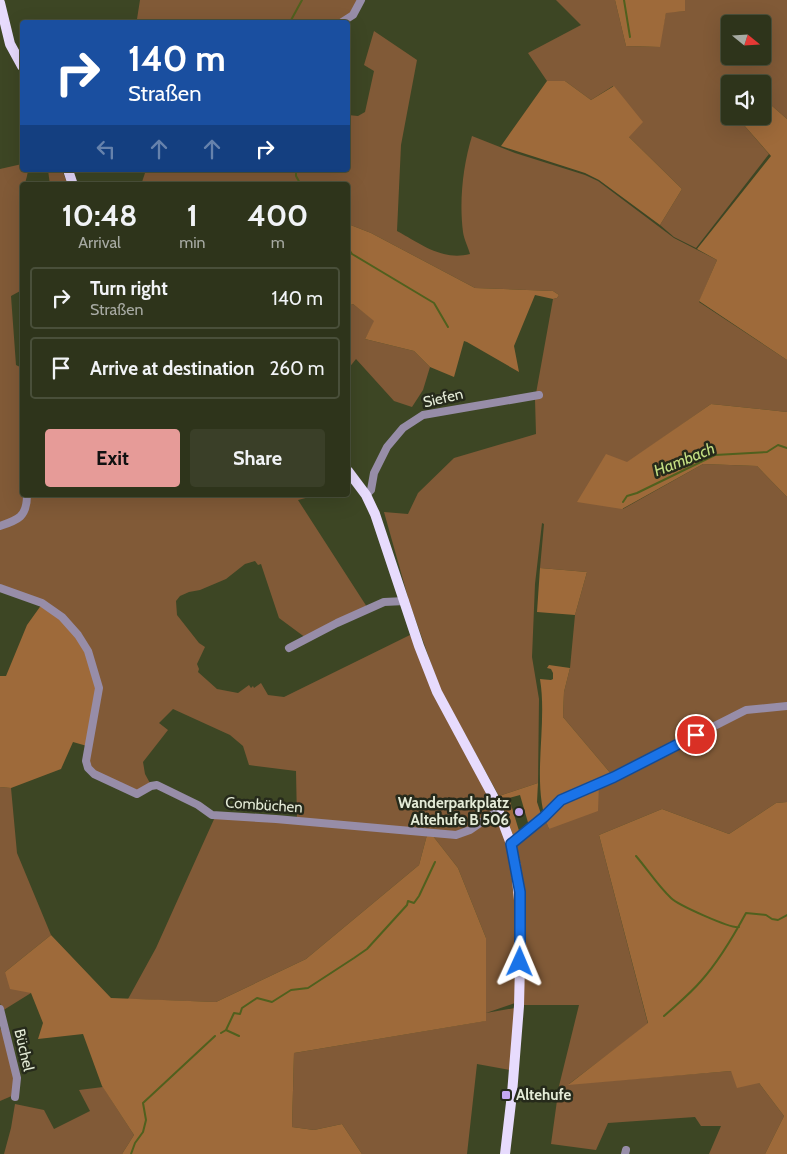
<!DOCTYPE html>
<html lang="en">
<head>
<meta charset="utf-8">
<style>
  body { margin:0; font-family:Cabin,sans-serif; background:#3a3f28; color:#f1f3f6; height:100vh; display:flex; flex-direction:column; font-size:19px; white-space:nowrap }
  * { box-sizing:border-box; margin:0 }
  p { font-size:16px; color:#a7aaa3 }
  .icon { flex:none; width:28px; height:28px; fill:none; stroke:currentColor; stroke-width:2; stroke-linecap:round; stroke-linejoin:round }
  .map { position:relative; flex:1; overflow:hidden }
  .details { position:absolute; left:20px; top:182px; width:330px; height:315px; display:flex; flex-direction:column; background:#2e341b; border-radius:5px; box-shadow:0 5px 20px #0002,0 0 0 1px #494f3a }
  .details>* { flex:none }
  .top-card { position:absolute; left:20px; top:20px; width:330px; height:152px; border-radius:5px; box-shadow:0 5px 20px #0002,0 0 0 1px #494f3a; background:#1a4fa0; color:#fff; overflow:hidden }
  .needle { width:32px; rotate:108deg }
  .controls { position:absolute; left:721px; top:15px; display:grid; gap:10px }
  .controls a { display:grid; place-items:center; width:50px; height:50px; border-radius:5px; background:#2e341b; box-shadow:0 5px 20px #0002,0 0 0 1px #494f3a; font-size:25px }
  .pin { position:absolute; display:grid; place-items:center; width:42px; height:42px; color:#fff; margin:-21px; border:2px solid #fff; border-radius:50%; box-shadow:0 1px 5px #0007 }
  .me { position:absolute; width:55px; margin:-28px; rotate:1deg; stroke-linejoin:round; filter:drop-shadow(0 0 4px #0008) }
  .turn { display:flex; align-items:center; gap:18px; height:105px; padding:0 25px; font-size:22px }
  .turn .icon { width:65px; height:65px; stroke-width:2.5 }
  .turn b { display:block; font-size:35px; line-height:42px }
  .lanes { display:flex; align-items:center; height:48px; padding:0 25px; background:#0003; justify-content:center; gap:25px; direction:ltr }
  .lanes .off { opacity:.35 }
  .eta { display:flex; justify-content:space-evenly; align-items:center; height:85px; text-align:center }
  .eta b { font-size:30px; font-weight:800; line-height:35px }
  .action { display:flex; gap:10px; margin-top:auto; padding:10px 25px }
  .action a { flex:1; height:58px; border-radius:5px; background:#e69b98; color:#111; font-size:20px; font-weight:800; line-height:58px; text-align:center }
  .action a+a { background:#3a3f28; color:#f1f3f6 }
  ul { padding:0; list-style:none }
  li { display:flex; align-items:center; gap:15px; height:62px; margin:0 10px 8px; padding:0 15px; border:2px solid #494f3a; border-radius:5px }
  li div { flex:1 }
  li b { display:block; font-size:19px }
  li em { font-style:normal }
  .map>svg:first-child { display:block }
</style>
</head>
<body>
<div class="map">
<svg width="787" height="1154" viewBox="0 0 787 1154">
  <rect width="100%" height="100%" fill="#3d4624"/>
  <path fill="#815a37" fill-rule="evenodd" d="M 140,0 L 360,0 L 351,15 L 341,22 L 93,22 L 137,19 Z
    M 556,0 L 615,0 L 626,46 L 659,47 L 666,12 L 685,11 L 685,0 L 787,0 L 787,119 L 763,98 L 762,84 L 746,84 L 741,79 L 737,84 L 730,84 L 730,92 L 723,101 L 730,109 L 730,116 L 736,116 L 769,154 L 696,248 L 674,237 L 660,225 L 682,189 L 629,137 L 613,86 L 591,100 L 565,81 L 547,81 L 528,53 L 581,25 ZM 730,24 L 762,24 L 762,56 L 730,56 Z
    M 374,31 L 417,60 L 401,145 L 397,231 C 421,244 442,261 470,254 C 468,247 464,239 463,232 C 459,201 463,165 472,136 L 515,153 L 585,175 L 598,181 L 674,238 L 717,260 L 699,302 L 787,360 L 787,412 L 711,404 L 627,463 L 623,509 L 703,464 L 757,466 L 787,497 L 787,802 L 776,803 L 729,834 L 662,809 L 599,835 L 648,1024 L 569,1084 L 731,1071 L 759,1083 L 784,1116 L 765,1154 L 709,1154 L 721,1126 L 701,1126 L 695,1117 L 608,1123 L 596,1150 L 551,1144 L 559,1086 L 579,1005 L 523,1005 C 524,951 527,898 516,844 L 532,832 L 545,818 L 549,829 L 599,784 L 612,775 L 563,717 L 564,692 L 570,668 L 575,615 L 587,572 L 540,568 L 544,524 L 542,523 L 535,584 L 532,657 L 539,699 L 538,783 L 499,796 L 440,689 L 409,601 L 384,512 L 408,514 L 418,493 L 454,458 L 536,434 L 535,399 L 553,299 L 557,298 L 559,295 L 553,291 L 475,288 L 371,233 L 348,224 L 348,185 L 141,185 L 146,170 L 348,170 L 348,115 L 358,116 L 365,112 L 374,71 L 364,65 Z
    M 22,164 L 22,170 L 28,170 C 27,180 23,187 21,197 L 22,290 L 11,296 L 16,365 L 22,368 L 22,495 L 26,495 L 20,514 L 0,524 L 0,169 Z
    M 48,170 L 62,170 L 68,185 L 50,185 Z
    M 353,304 L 375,321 L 365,339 L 414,351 L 430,367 L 423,390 L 412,407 L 394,401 L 356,359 L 348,369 L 348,306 Z
    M 28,495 L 317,495 L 298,500 L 367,607 L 306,638 L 279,618 L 261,564 L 258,565 L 255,561 L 245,564 L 226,579 L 200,590 L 189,592 L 180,596 L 176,601 L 177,615 L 199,643 L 205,647 L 197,664 L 199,669 L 198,672 L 217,689 L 238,693 L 249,685 L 251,688 L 253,686 L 254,688 L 261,683 L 268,695 L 284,697 L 410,635 L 416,645 L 495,809 L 468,830 L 454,834 L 297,821 L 296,771 L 249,765 L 243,746 L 230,735 L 173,709 L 159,723 L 168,730 L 143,762 L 145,774 L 151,785 L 137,793 L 89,768 L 89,746 L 63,617 L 0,587 L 0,528 L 22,518 Z
    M 0,787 L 11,788 L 17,853 L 51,935 L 5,972 L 31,993 L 2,1011 L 0,1003 Z
    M 215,817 L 427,835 L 419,865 L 306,959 L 216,1002 L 128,999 L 156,948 Z
    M 494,818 L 499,819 L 513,869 L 518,922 L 515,1003 L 486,1013 L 515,1008 L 510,1070 L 477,1064 L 467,1154 L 362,1154 L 342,1124 L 314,1130 L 292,1127 L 294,1053 L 485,1021 L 486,938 L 458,868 L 433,836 L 453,836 Z
    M 0,1028 L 6,1039 L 16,1078 L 14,1095 L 0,1101 Z
    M 103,1087 L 134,1135 L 122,1154 L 4,1154 L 11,1128 L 15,1104 L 44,1110 L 54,1129 L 90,1111 L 79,1090 Z"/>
  <path fill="#9e6a3a" d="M 615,0 L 685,0 L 685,11 L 666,13 L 660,47 L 626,46 Z
    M 547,81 L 565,81 L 591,100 L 614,86 L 643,122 L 629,137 L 682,189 L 660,225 L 599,180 L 585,173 L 501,146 Z
    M 763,98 L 787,119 L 787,360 L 699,301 L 717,260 L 697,249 L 771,156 L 736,116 L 762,116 Z
    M 348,224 L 371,233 L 475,288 L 553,291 L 559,295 L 557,298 L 553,299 L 535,295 L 514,346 L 519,372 L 467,342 L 464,341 L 454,377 L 430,367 L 414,351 L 365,339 L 374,321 L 353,304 L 348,306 Z
    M 711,404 L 787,412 L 787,497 L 757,466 L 703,464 L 622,509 L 577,502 L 606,454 L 627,462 Z
    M 540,568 L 587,572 L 575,615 L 537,612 Z
    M 42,604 L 61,618 L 87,651 L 97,690 L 87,746 L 73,742 L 61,769 L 11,788 L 0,787 L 0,676 L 6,676 L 27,625 Z
    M 549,665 L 570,668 L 564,692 L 563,717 L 612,775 L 599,784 L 598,811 L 549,829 C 530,785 548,727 540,679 L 551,680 L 553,679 L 553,673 L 551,669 L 547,668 Z
    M 538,783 L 537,802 L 541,814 L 529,826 L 520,795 L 509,798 L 520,834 L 514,838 L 499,796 Z
    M 787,802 L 787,1154 L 765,1154 L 784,1116 L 759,1083 L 737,1088 L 731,1071 L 568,1085 L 648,1023 L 599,835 L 662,809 L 729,834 L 776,803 Z
    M 427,835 L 433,836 L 458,868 L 486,938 L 486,1021 L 294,1053 L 292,1127 L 314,1130 L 342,1124 L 362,1154 L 122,1154 L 134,1135 L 102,1086 L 83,1034 L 38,1039 L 43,1023 L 31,993 L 10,989 L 5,972 L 51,935 L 111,998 L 216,1002 L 306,959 L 419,865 Z"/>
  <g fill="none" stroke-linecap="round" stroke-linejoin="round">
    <path stroke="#50601e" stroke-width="2" d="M 624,0 L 630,37
      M 290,22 L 302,0
      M 296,170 L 296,176 L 301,185
      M 348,248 L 352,254 L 434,303 L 448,327
      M 623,502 L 627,496 L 637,493 L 715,455 L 767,452 L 778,445 L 787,448
      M 636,856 C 648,870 658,886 671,898 C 678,905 731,929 739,927
      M 664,1016 C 676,1005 690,994 701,981 C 719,961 733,937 746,913 L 766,915 L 772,919 L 778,920 L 787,915
      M 226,1030 L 239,1036
      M 221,1033 L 226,1030 L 234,1013 L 240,1014 L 242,1008 L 257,998 L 272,1002 L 291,990 L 308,988 L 354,958 L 367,949 L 407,905 L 408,901 L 414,903 L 419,896 L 435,862
      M 131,1154 L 135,1143 L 143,1132 L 146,1120 L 143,1103 L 215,1036"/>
    <path stroke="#978da8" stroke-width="8" d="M 342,22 L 353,15 L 361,0
      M 366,495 L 371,490 L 374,473 L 387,447 L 403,428 L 423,415 L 539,395
      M 0,526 C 18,520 27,517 27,495
      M 0,588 L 42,603 L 62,617 L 78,635 L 88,651 L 99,688 L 86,761 L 88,768 L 94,774 L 137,794 L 151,786 L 157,785 L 198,805 L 212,815 L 276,819 L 456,835 L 470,830 L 499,810
      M 289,648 L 337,623 L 384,602 L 405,601
      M 511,844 L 544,817 L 561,800 L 614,777 L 746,710 L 787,706
      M 0,1009 L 17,1078 L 15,1097
      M 625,1154 L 626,1150"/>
    <path stroke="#e7dbfd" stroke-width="10" d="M 0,3 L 10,44 L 22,66
      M 68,170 L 73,185
      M 348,471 L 366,495 L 375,514 L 419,646 L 437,692 L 493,796 L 511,844 L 516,868 L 521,921 L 519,1006 L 512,1094 L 505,1154"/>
  </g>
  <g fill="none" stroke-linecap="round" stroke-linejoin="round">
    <defs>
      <path id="route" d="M 520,962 L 520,892 L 511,844 L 544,817 L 561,800 L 614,777 L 696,735"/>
    </defs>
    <use href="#route" stroke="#114b97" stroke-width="12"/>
    <use href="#route" stroke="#1a73e8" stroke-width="9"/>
  </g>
  <g fill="#c4a7f1" stroke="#262a1b" stroke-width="2">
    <circle cx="519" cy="812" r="5"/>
    <rect x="501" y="1090" width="10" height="10" rx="2.5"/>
  </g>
  <g text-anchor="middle" stroke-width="5" stroke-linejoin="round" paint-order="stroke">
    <g font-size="15" fill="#e4ebd7" stroke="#262a1b">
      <text transform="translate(443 398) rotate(-13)" y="5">Siefen</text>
      <text transform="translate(264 805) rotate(4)" y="5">Combüchen</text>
      <text transform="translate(24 1050) rotate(77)" y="5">Büchel</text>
    </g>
    <g font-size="15" font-weight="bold" fill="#e4ebd7" stroke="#262a1b" text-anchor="end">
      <text x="509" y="808">Wanderparkplatz<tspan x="509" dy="17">Altehufe B 506</tspan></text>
      <text x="516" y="1100" text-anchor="start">Altehufe</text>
    </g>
    <g font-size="16" font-style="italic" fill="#c5e083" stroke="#262a1b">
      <text transform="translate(684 459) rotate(-22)" y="6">Hambach</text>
    </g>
  </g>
</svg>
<div class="controls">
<a><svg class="needle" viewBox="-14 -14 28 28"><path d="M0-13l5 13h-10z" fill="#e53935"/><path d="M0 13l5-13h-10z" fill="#a7aaa3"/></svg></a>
<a><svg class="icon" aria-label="sound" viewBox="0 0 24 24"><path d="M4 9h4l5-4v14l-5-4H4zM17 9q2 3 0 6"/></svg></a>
</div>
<div class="pin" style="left:696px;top:735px;background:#d93025"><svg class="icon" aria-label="arrive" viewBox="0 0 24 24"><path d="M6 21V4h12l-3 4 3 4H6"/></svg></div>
<svg class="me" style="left:520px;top:962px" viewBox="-20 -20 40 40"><path d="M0-17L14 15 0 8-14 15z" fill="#1a73e8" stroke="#fff" stroke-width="4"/></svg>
<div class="top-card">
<div class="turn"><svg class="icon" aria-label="right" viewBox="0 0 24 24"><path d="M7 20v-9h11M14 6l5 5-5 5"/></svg><div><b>140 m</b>Straßen</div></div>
<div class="lanes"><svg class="icon off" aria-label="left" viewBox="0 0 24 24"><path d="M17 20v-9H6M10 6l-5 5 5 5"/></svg><svg class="icon off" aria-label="ahead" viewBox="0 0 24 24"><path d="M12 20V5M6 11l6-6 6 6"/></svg><svg class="icon off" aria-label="ahead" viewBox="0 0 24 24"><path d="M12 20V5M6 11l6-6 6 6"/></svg><svg class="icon" aria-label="right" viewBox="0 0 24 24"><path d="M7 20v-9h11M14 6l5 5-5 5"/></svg></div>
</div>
<section class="details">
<div class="eta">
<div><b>10:48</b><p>Arrival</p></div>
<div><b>1</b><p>min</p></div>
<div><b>400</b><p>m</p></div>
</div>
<ul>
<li><svg class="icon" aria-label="right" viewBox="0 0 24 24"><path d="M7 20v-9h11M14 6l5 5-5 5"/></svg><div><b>Turn right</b><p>Straßen</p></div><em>140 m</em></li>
<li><svg class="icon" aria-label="arrive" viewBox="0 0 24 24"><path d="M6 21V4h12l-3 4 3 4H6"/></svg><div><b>Arrive at destination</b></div><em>260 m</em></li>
</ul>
<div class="action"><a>Exit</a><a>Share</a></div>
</section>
</div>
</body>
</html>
